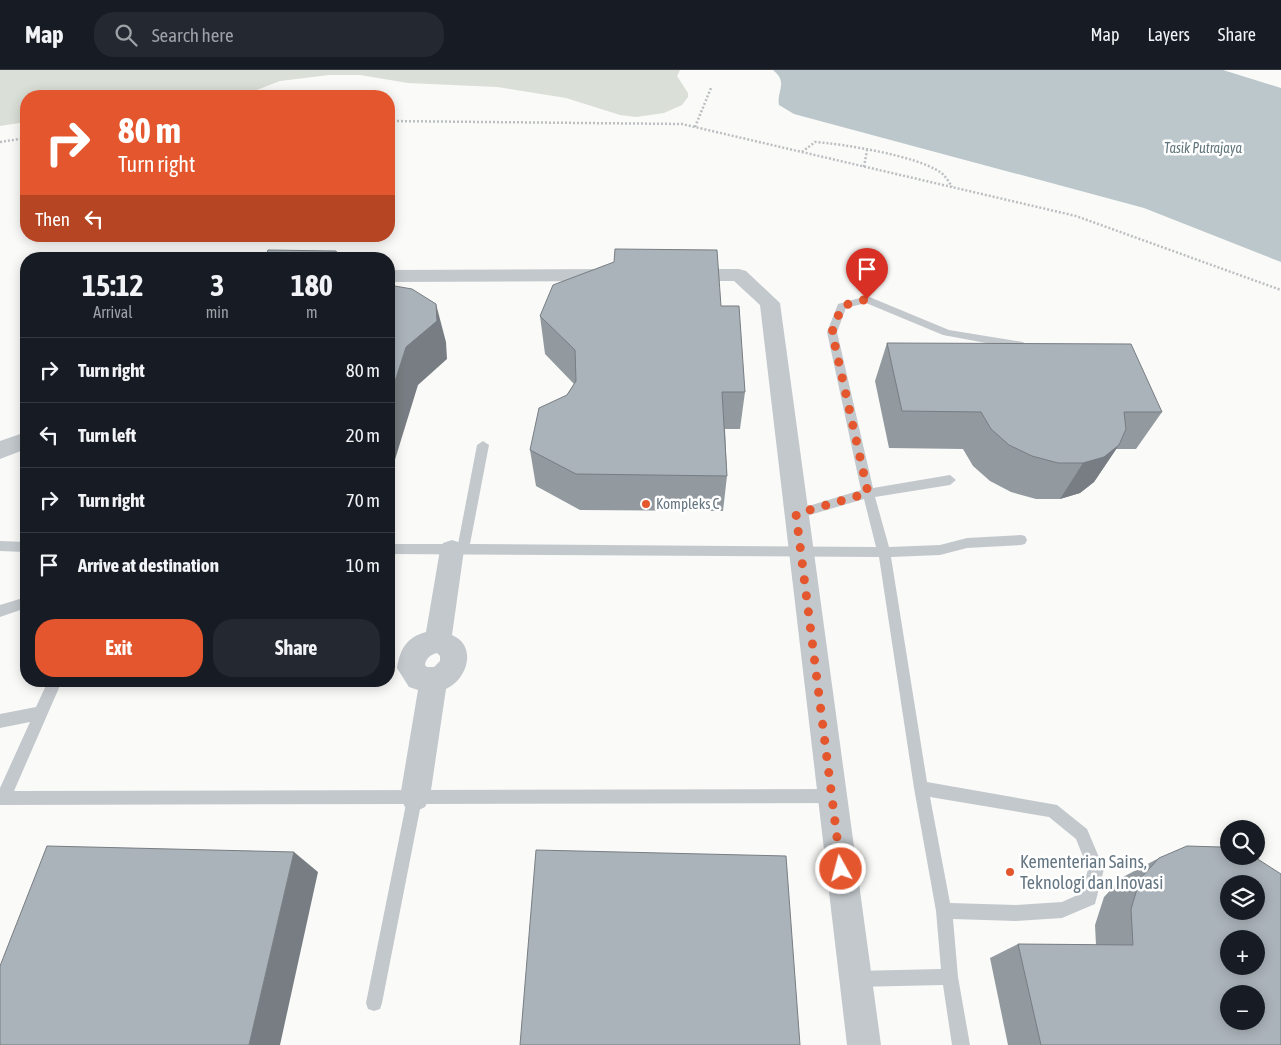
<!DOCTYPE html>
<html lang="en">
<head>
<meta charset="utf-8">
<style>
  body { margin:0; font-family:"Asap Condensed",sans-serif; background:#242831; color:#f1f3f6; height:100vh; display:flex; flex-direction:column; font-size:19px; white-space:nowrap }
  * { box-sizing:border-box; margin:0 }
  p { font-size:16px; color:#9ea1a6 }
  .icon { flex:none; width:28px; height:28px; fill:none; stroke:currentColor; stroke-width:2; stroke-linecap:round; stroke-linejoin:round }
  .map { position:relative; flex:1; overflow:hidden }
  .side { position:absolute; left:20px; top:182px; width:375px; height:435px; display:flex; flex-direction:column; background:#171b24; border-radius:20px; box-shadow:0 2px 12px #0003 }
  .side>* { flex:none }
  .banner { position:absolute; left:20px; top:20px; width:375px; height:152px; border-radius:20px; box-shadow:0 2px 12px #0003; background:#e4572e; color:#fff; overflow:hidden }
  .buttons { position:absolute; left:1220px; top:750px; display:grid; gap:10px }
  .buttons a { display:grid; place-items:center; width:45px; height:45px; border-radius:50%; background:#171b24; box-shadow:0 2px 12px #0003; font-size:25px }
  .pin { position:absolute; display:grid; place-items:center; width:42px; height:42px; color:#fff; margin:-51px -21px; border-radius:50% 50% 50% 0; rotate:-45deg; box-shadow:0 0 5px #0007 }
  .pin .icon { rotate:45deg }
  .me { position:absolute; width:55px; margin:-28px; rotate:353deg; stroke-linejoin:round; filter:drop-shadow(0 0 4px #0008) }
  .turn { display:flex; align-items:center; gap:18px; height:105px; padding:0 15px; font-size:22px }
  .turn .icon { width:65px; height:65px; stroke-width:2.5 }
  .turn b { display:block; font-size:35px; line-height:42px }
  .then { display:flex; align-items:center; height:48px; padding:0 15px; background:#0003; gap:10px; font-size:19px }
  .eta { display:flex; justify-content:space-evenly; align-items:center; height:85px; text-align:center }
  .eta b { font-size:30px; font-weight:700; line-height:35px }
  .cta { display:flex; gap:10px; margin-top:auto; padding:10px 15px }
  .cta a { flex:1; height:58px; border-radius:20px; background:#e4572e; color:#fff; font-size:20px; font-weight:700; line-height:58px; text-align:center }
  .cta a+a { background:#242831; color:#f1f3f6 }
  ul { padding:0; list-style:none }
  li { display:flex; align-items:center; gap:15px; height:65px; padding:0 15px; border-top:1px solid #363941 }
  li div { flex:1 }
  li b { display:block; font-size:19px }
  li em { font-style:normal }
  header { display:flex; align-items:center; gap:30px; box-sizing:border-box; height:70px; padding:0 25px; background:#171b24; border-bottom:1px solid #363941 }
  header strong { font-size:24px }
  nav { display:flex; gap:28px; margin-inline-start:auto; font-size:18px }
  .search { width:350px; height:45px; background:#242831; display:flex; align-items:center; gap:12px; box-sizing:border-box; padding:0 18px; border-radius:20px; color:#9ea1a6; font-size:19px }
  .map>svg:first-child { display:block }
</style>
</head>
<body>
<header>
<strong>Map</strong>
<div class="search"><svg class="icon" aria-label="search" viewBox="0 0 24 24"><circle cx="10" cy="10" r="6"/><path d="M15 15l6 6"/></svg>Search here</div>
<nav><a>Map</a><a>Layers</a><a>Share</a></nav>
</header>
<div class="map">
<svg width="1281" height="975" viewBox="0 0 1281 975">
  <rect width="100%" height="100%" fill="#fafaf8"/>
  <path fill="#dadfd7" d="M 0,0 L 680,0 L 677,6 L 688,23 L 688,27 L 682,35 L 664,43 L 636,47 L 620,45 L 566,28 L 497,17 L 408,13 L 360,5 L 329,5 L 280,11 L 254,21 L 222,25 L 26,26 L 26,52 L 0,56 Z"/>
  <path fill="#bbc7cb" d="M 773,0 L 1223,0 L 1281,18 L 1281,192 L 1144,138 L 794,44 L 779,35 C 776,21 789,13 773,0 Z"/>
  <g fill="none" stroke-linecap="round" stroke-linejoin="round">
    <path stroke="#bbbfc2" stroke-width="2.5" stroke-dasharray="2 2" stroke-linecap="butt" d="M 389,51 L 682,54 L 1076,146 L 1281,220
      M 695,57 L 711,18
      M 0,72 L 26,68
      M 802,82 L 815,72 C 844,74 917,86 940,102 C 945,105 949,112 952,117
      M 864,97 L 867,80"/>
    <path fill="#c3c8cc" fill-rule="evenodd" d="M 867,226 L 949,260 L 1023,272 L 1028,276 L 1023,280 L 943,265 L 866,233 L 846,238 L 837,262 L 873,418 L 950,405 L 956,410 L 950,415 L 875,427 L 889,477 L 940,475 L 967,468 L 1021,465 L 1025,466 L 1027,470 L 1025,474 L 1021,475 L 967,478 L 940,485 L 891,487 L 927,712 L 1057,735 L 1087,759 L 1104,799 L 1095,834 L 1062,848 L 1016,851 L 953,849 L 958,907 L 970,975 L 952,975 L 943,915 L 855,917 L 849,915 L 847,909 L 849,903 L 855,901 L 941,899 L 936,841 L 914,718 L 879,487 L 389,484 L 389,474 L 458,474 L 477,375 L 483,371 L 489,375 L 470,474 L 876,477 L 864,429 L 796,449 L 792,447 L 790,444 L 792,441 L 861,420 L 827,262 L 838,234 ZM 930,727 L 1049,747 L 1076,769 L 1088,799 L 1082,823 L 1062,832 L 1016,835 L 950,833 Z
      M 0,471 L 26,472 L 26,482 L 0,481 Z
      M 26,527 L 26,538 L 0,547 L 0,535 Z
      M 48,611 L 62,611 L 14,721 L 832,719 L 837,721 L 839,726 L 837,731 L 832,733 L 421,734 L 382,933 L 380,939 L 374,941 L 368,939 L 366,933 L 406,734 L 0,735 L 0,718 L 30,652 L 0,658 L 0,644 L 36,637 Z"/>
    <path fill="#c3c8cc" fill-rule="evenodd" d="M 611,199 L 618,201 L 621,205 L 618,209 L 611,211 L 389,212 L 389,200 Z
      M 686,199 L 739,199 L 746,201 L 780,233 L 881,975 L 847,975 L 760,235 L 734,211 L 686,211 L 679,209 L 676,205 L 679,201 Z
      M 26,362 L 26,379 L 0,389 L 0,371 Z
      M 452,470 L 461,473 L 464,480 L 452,565 C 478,576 467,610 446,619 L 430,727 L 425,737 L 415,742 L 405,737 L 400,727 L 418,620 L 409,617 L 397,598 C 400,579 407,567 426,562 L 440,480 L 443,473 ZM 437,583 L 440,586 L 440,591 L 434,597 L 427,597 L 425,595 C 426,588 430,585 437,583 Z"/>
  </g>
  <path fill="#929a9f" d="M 721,236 L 745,322 L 740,359 L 725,359 L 727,406 L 723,441 L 580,440 L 536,416 L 530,380 L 574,314 L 545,284 L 540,246 Z
    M 887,273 L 1162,342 L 1136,379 L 1116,379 L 1094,412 L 1080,423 L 1060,429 L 1036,429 L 1011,422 L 990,411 L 973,396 L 963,379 L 889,378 L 875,311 Z
    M 1159,788 L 1281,975 L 1008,975 L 990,888 L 1018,874 L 1096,875 L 1095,855 L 1104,827 L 1123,807 Z"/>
  <path fill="#777d82" d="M 436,234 L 446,272 L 447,289 L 418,315 L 393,396 L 389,414 L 389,330 L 406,277 Z
    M 1119,375 L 1094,412 L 1080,423 L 1060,429 L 1083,393 Z
    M 294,782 L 318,802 L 280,975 L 249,975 Z"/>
  <path fill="#aab3b9" stroke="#777d82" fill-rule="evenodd" d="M 615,179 L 717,180 L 721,236 L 739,236 L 745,322 L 722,322 L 727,406 L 576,404 L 530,380 L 539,338 L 567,325 L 576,311 L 575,280 L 540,246 L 553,215 L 614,192 Z
    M 268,180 L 336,181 L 340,189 L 265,189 Z
    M 389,215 L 412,219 L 436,234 L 437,251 L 406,277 L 389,330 Z
    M 887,273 L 1131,274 L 1162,342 L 1124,342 L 1126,359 L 1119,375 L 1104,387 L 1083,393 L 1058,393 L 1032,386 L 1009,375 L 991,359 L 981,342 L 902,341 Z
    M 47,776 L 294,782 L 249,975 L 0,975 L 0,896 Z
    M 1187,776 L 1220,777 L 1229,780 L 1229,786 L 1250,786 L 1256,788 L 1281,804 L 1281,975 L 1041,975 L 1018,874 L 1133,875 L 1131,839 L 1140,809 L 1159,788 ZM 1229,814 L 1256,814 L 1256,841 L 1229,841 ZM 1229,869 L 1256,869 L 1256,896 L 1229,896 ZM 1229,924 L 1256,924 L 1256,951 L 1229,951 Z
    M 536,780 L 786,786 L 800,975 L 520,975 Z"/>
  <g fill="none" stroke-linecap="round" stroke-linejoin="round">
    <path stroke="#e4572e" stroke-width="9" stroke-dasharray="0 16.2" d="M 841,799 L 796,444 L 868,423 L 832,262 L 842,236 L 867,229"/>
  </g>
  <g fill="#e4572e" stroke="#fff" stroke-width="2">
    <circle cx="646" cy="434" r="5"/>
    <circle cx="1010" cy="802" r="5"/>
  </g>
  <g text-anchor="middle" stroke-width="5" stroke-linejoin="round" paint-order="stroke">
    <g font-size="14" font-style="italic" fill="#60757c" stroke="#fff">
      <text x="1203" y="83">Tasik Putrajaya</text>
    </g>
    <g font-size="15" fill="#657683" stroke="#fff" text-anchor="start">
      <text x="656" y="439">Kompleks C</text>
    </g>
    <g font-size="18" fill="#657683" stroke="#fff" text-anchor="start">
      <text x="1020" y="798">Kementerian Sains,<tspan x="1020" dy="21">Teknologi dan Inovasi</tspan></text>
    </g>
  </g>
</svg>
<div class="buttons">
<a><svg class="icon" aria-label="search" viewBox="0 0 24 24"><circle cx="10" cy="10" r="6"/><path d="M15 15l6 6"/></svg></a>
<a><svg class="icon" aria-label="layers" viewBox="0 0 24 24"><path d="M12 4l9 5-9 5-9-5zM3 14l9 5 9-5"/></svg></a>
<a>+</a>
<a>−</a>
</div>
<div class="pin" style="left:867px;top:229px;background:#d93025"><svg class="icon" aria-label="arrive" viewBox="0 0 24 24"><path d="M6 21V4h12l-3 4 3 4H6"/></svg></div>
<svg class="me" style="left:841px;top:799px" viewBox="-20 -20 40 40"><circle r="17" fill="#e4572e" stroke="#fff" stroke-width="3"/><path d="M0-11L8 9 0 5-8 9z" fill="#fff"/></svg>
<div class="banner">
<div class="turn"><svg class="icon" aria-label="right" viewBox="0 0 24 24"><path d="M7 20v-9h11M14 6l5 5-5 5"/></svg><div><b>80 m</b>Turn right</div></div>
<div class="then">Then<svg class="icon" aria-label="left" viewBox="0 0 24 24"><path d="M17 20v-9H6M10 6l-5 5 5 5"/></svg></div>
</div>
<section class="side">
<div class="eta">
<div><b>15:12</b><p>Arrival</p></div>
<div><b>3</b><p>min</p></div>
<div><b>180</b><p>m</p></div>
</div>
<ul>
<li><svg class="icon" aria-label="right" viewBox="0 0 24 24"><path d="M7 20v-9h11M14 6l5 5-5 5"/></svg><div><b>Turn right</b></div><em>80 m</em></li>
<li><svg class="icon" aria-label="left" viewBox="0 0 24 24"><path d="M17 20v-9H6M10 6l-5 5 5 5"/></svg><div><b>Turn left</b></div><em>20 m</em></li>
<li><svg class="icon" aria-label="right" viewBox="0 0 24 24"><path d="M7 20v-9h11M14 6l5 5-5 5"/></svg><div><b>Turn right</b></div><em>70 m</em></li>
<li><svg class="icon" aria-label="arrive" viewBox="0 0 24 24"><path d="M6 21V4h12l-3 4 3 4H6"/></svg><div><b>Arrive at destination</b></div><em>10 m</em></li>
</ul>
<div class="cta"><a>Exit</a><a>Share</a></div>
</section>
</div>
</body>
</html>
